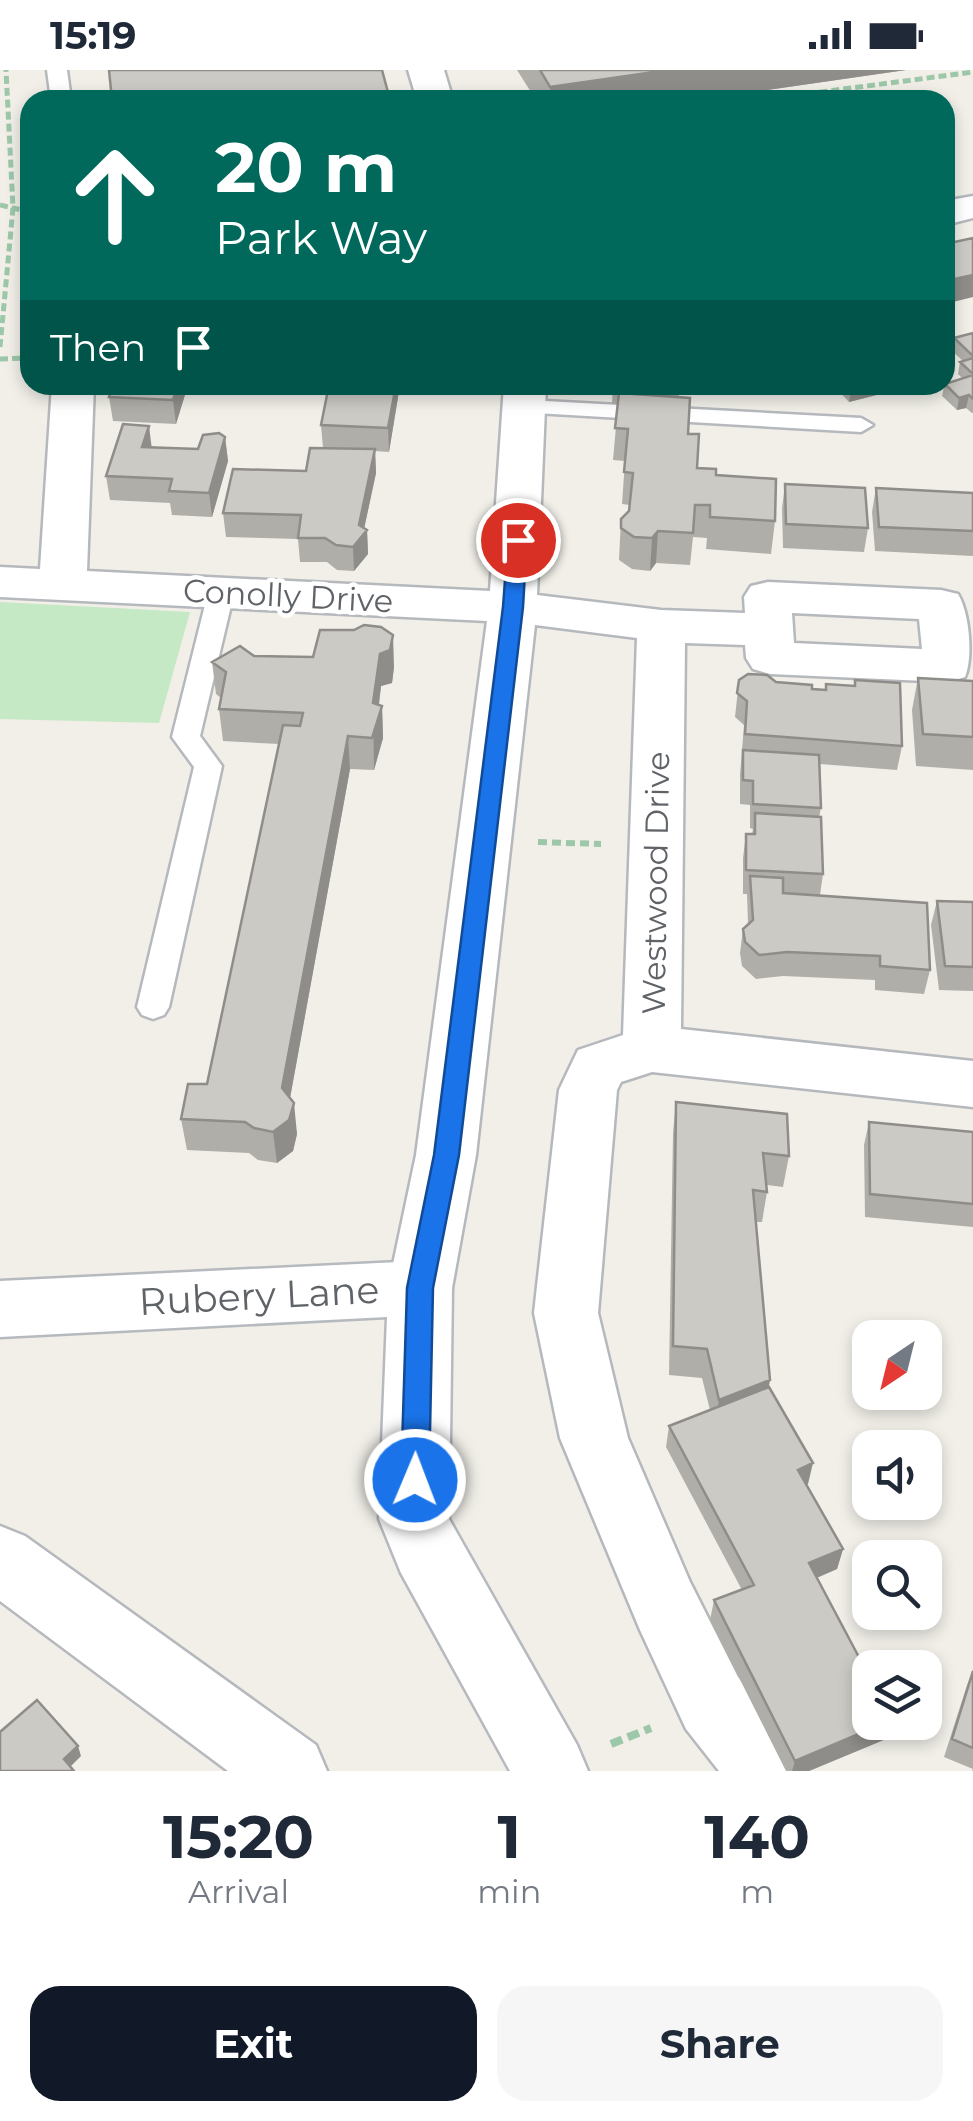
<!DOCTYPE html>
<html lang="en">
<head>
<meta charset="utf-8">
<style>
  body { margin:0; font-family:Montserrat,sans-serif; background:#f6f6f7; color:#1f2937; height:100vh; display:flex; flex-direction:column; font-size:38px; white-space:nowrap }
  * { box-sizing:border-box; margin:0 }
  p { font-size:32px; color:#747a83 }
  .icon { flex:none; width:55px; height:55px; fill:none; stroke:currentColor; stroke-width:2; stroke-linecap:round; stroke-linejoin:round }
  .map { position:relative; height:1701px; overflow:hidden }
  .details { display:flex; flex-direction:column; background:#fff; flex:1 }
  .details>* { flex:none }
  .banner { position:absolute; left:20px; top:20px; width:935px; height:305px; border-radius:30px; box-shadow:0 5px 15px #0003; background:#00695c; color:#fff; overflow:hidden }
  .needle { width:65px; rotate:215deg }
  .controls { position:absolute; left:852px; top:1250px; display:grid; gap:20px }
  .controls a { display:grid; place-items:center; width:90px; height:90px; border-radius:20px; background:#fff; box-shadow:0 5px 15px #0003; font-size:50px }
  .pin { position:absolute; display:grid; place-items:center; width:85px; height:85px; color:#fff; margin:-42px; border:5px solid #fff; border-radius:50%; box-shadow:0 2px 10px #0007 }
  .me { position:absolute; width:110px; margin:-55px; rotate:1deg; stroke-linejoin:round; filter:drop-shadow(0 0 8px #0008) }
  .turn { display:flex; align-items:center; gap:35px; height:210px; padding:0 30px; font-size:45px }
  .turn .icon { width:130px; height:130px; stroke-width:2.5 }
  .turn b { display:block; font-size:70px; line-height:85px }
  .then { display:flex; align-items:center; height:95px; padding:0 30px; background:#0003; gap:20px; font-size:38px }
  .eta { display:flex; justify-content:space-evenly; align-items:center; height:170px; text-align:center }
  .eta b { font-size:60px; font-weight:700; line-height:70px }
  .cta { display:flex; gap:20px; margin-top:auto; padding:20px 30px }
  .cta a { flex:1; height:115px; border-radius:30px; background:#111827; color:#fff; font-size:40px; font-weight:700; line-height:115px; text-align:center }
  .cta a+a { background:#f6f6f7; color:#1f2937 }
  .status { display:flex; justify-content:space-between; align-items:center; height:70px; padding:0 50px; background:#fff; direction:ltr }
  .status svg { height:28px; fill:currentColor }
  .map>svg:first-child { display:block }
</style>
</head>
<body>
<div class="status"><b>15:19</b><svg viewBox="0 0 49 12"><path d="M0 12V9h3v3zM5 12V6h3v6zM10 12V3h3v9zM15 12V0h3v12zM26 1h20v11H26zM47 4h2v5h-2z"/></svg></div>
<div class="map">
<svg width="973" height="1701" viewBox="0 0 973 1701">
  <rect width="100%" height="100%" fill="#f1efe8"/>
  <path fill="#c5e8c5" d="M 0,532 L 190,542 L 159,653 L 0,649 Z"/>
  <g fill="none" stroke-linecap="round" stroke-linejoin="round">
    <defs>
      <path id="lane" d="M 47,0 L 67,0 L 71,30 L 51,30 Z
        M 526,330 L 861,348 L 873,355 L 861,362 L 518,342 L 514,337 Z
        M 221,515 L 234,523 L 200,666 L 222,696 L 169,937 L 164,945 L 153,949 L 142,945 L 137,937 L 194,697 L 172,667 L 208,523 Z"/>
      <path id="street" d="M 408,0 L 444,0 L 453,30 L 417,30 Z
        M 973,126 L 973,148 L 945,155 L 945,131 Z
        M 52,315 L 94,315 L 87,501 L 490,521 L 504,315 L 546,315 L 537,525 L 661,540 L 745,543 L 744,527 L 751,516 L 768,512 L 941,520 L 958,524 C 970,544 973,588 965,607 L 948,612 L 770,604 L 753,599 L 746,588 L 745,575 L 685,573 L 681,959 L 973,991 L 973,1037 L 652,1002 L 621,1012 L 617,1020 L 598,1243 L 628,1368 L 690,1512 L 738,1607 L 792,1675 L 803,1701 L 719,1701 L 686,1659 L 640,1560 L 560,1368 L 534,1243 L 559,1020 L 578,980 L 623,965 L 637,568 L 535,555 L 476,1085 L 452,1218 L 442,1237 L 420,1245 L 398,1237 L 388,1218 L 416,1085 L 487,551 L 0,527 L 0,497 L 40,499 ZM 792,543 L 919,549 L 922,579 L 794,573 Z
        M 0,1456 L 25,1466 L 316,1675 L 327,1701 L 228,1701 L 0,1531 Z"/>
      <path id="secondary" d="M 420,1191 L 442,1199 L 452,1218 L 449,1449 L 577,1675 L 588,1701 L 510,1701 L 401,1503 L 379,1449 L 387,1247 L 0,1267 L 0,1211 Z"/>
    </defs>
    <use href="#lane" stroke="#b5b8bc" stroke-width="5"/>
    <use href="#street" stroke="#b5b8bc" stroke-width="5"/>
    <use href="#secondary" stroke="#b6babf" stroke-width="5"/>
    <path stroke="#9cc7a9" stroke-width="5" stroke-dasharray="8 4" stroke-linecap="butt" d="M 760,30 L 973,2
      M 0,135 L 30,142
      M 0,277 L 13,138 L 6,0
      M 0,289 L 30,288"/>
    <path stroke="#9cc7a9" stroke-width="6" stroke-dasharray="9 5" stroke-linecap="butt" d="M 538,772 L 601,774"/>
    <path stroke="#9cc7a9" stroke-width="8" stroke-dasharray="12 6" stroke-linecap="butt" d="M 611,1674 L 651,1658"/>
    <use href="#lane" fill="#fff" fill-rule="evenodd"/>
    <use href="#street" fill="#fff" fill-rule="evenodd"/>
    <use href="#secondary" fill="#fff" fill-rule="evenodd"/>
  </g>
  <path fill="#afaea9" d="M 517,0 L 906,0 L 699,30 L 536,30 Z
    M 973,263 L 973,343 L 972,343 L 966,338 L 957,340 L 942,326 L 945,313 L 962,308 L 958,304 L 960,292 L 963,291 L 952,281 L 954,268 Z
    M 113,315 L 188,315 L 176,354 L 113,351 L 109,327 Z
    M 400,315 L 389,382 L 375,381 L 376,403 L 364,458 L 367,460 L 368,484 L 354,501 L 337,500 L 327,492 L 300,492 L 298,469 L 226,467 L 223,443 L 306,401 L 323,378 L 321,355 Z
    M 613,315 L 679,315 L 679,327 L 697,398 L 716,405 L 775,451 L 771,484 L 706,479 L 707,468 L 693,467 L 690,495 L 656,493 L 650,501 L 632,499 L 619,490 L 621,449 L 629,441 L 630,435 L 622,434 L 625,391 L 613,390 L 618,334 L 612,334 Z
    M 833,315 L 896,315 L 896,320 L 849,332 Z
    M 225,367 L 228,391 L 212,447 L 172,445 L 170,433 L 110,430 L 106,406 L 152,377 L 198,379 Z
    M 785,414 L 868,458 L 864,482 L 783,478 L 782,438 Z
    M 876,418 L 973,423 L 973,486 L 875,481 L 872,442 Z
    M 254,586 L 394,597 L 392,613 L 381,616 L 379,635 L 382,636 L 383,668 L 374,700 L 350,699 L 290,1028 L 297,1064 L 293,1081 L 277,1093 L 258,1090 L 249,1083 L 187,1080 L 181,1049 L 207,1014 L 279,674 L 223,671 L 219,639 L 221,628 L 216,624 L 212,592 Z
    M 918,608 L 973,611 L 973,700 L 916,696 L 912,640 Z
    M 739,610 L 776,612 L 825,620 L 826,614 L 854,616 L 855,610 L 902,676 L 897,700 L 820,694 L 821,738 L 819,747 L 823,804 L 820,825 L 930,900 L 924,924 L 875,920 L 875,910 L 783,906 L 756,909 L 742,896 L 740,883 L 743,859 L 748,854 L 747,824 L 743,824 L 743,788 L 746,764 L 752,764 L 753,759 L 750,758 L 750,735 L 740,734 L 740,705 L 744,655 L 735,647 Z
    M 937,831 L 973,832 L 973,921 L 939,920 L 931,855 Z
    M 676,1032 L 789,1086 L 783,1117 L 767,1115 L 767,1122 L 762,1152 L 756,1152 L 769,1317 L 808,1414 L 806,1415 L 843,1479 L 837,1499 L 817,1508 L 886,1669 L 809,1701 L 786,1701 L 710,1550 L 714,1530 L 742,1520 L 666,1377 L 669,1356 L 710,1340 L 702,1308 L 669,1305 L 673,1063 Z
    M 869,1052 L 973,1062 L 973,1157 L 865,1147 L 864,1075 Z
    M 973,1600 L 973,1701 L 972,1701 L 973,1699 L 944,1687 L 967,1615 Z"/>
  <path fill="#8f8d8a" d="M 668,0 L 906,0 L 699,30 L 550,30 L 550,17 Z
    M 973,205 L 973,227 L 945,234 L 945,211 Z
    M 178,315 L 188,315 L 176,354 L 173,330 Z
    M 396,315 L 400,315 L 389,382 L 388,358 Z
    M 868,315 L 896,315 L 896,320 L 849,332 L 851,320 Z
    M 969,325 L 966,338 L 957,340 L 959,328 Z
    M 149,356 L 152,380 L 142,377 Z
    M 225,367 L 228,391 L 212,447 L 209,423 Z
    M 375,379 L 376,403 L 363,464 L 367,460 L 368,484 L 354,501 L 353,477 Z
    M 658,461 L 656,493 L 650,501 L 652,468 Z
    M 393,565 L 394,597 L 392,613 L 381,616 L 376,656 L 382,636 L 383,668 L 374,700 L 373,633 L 380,584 Z
    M 348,666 L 350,699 L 286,1050 L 282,1018 Z
    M 294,1033 L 297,1064 L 293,1081 L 277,1093 L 273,1062 Z
    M 770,1310 L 765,1339 L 714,1359 L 719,1330 Z
    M 813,1393 L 808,1414 L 793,1420 L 798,1400 Z
    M 843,1479 L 837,1499 L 804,1513 L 809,1493 Z
    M 887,1652 L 892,1652 L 886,1669 L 809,1701 L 792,1701 L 795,1691 Z
    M 78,1676 L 81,1686 L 68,1699 L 64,1689 Z"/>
  <path fill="#cccac5" stroke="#8f8d8a" stroke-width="2.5" d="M 109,0 L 382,0 L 390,30 L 112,30 Z
    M 540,0 L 668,0 L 550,17 Z
    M 973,168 L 973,205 L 945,211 L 945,174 Z
    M 973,263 L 973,286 L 954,268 Z
    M 973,288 L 973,304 L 960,292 Z
    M 973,305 L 973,329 L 969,325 L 959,328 L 945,314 Z
    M 113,315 L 178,315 L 173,330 L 109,327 Z
    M 329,315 L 396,315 L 388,358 L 321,355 Z
    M 846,315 L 868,315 L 851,320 Z
    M 619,323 L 690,328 L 688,364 L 699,364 L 697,398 L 716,399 L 716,405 L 776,409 L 775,451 L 710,447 L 710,435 L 695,435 L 693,463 L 658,461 L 652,468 L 634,467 L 621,458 L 621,449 L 629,441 L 633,403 L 624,402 L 628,359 L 615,358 Z
    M 123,354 L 149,356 L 142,377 L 198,379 L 203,365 L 219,363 L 225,367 L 209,423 L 169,421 L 172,409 L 106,406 Z
    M 310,378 L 375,379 L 359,455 L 367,460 L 353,477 L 336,475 L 325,468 L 298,468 L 301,445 L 223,443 L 233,399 L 306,401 Z
    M 785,414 L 865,418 L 868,458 L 786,454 Z
    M 876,418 L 973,423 L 973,461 L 879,457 Z
    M 364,555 L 381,557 L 393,565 L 390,580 L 380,584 L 373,633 L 382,636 L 372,668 L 348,666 L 282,1018 L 294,1033 L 289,1050 L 273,1062 L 254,1058 L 245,1052 L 181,1049 L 188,1014 L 207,1014 L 283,655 L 300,656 L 303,643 L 219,639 L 226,602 L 212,592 L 240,576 L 254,586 L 313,587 L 320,560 L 354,560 Z
    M 748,604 L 767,605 L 776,612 L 812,615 L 812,619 L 826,620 L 826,614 L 855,616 L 855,610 L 900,613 L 902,676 L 745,664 L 747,631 L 737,623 L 739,610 Z
    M 918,608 L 973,611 L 973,667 L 923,664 Z
    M 743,680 L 819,685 L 821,738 L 753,734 L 753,711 L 743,710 Z
    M 755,743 L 821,747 L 823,804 L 746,800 L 746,764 L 755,764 Z
    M 750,806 L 783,808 L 783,823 L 927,833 L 930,900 L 880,896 L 880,886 L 787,882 L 759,885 L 745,872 L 743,859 L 753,850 Z
    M 937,831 L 973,832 L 973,897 L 945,896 Z
    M 676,1032 L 787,1044 L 789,1086 L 763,1083 L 767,1122 L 753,1120 L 770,1310 L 719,1330 L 707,1279 L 673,1276 Z
    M 869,1052 L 973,1062 L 973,1134 L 870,1124 Z
    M 769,1317 L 813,1393 L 798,1400 L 843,1479 L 809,1493 L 870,1608 L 870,1652 L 887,1652 L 795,1691 L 714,1530 L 754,1515 L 669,1356 Z
    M 973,1601 L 973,1678 L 952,1669 Z
    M 37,1630 L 78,1676 L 64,1689 L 74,1701 L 0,1701 L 0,1662 Z"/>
  <path fill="#1a73e8" stroke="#114b97" stroke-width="2.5" d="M 518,464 L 527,470 L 523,537 L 459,1085 L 433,1218 L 429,1410 L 425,1419 L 415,1423 L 405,1419 L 401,1410 L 407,1218 L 434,1085 L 503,537 L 508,470 Z"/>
  <g text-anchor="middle" stroke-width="9" stroke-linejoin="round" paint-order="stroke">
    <g font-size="32" fill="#5f6368" stroke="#fff">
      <text transform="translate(288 526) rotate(3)" y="11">Conolly Drive</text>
      <text transform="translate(656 813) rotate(-89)" y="11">Westwood Drive</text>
    </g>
    <g font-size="38" fill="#5f6368" stroke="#fff">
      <text transform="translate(259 1226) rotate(-3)" y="13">Rubery Lane</text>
    </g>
  </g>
</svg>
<div class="controls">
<a><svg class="needle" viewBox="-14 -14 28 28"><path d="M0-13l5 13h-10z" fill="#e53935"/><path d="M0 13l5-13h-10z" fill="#747a83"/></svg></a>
<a><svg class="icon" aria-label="sound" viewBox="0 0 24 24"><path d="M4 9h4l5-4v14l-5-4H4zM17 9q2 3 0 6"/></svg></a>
<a><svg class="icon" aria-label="search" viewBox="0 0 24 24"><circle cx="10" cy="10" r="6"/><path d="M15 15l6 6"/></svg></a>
<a><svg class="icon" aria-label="layers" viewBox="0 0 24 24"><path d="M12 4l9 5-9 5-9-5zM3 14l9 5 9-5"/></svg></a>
</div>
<div class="pin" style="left:518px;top:470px;background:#d93025"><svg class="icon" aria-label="arrive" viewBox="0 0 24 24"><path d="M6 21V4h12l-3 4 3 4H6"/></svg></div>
<svg class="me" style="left:415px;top:1410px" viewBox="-20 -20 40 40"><circle r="17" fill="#1a73e8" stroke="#fff" stroke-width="3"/><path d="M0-11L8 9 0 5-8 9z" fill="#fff"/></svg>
<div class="banner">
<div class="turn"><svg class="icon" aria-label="ahead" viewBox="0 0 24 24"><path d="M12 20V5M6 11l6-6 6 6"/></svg><div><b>20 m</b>Park Way</div></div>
<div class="then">Then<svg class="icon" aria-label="arrive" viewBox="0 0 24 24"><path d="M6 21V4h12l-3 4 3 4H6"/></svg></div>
</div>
</div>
<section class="details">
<div class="eta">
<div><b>15:20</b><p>Arrival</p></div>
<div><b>1</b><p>min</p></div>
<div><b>140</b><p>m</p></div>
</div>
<div class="cta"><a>Exit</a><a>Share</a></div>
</section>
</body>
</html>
